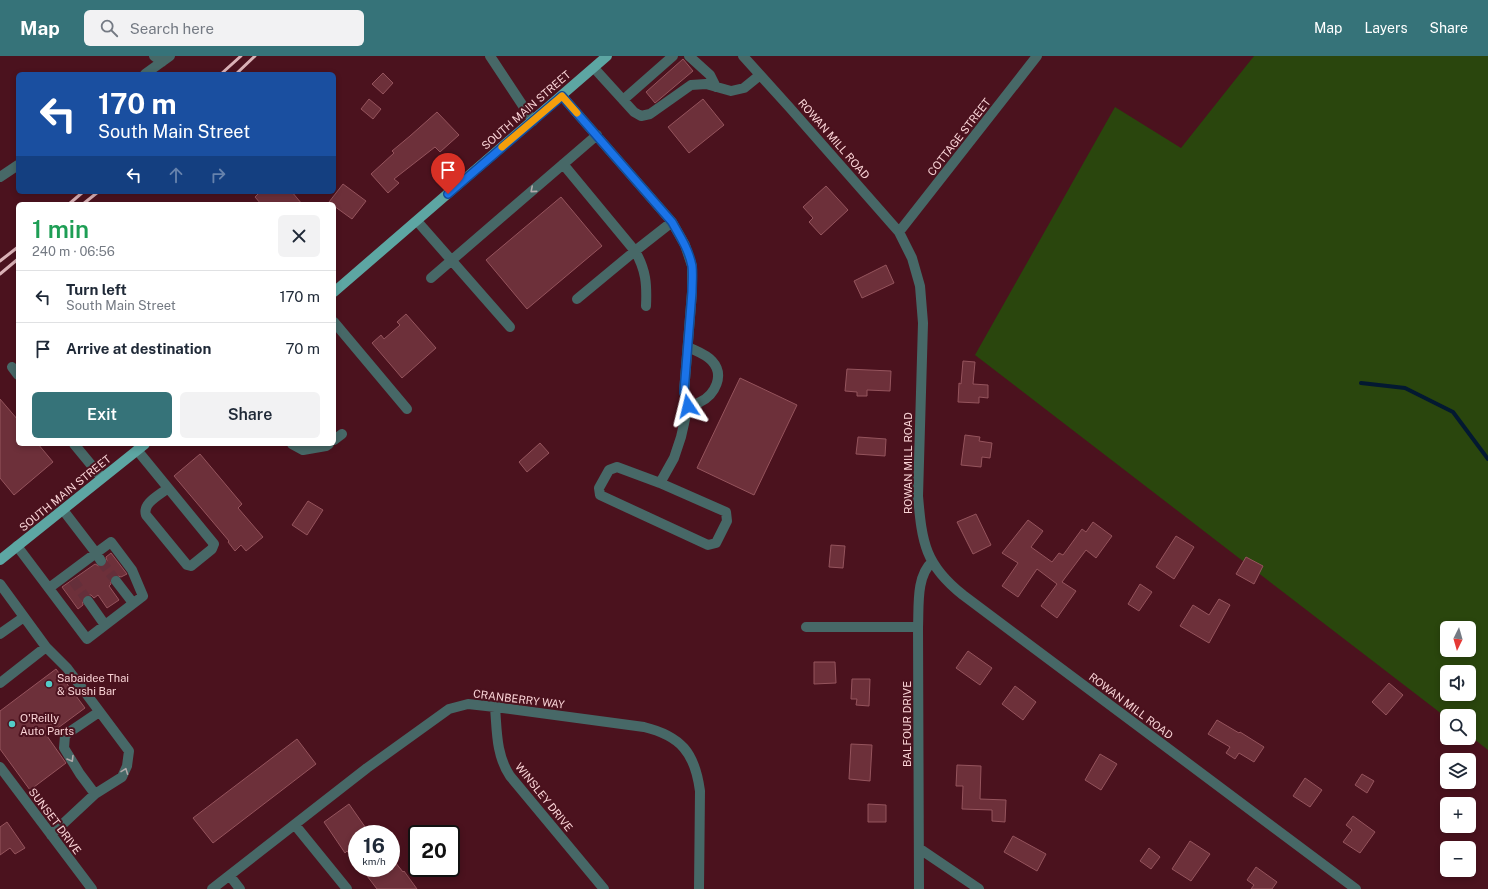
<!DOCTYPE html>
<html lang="en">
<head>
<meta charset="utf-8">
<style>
  body { margin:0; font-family:"Public Sans",sans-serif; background:#f2f2f3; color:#1f2937; height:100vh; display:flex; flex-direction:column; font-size:15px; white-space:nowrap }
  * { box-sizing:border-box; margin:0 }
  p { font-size:13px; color:#747a83 }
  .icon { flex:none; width:22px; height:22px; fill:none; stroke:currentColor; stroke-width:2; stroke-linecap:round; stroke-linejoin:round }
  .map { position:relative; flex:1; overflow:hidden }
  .drawer { position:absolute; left:16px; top:146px; width:320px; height:244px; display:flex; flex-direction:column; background:#fff; border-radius:6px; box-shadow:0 2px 6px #0003 }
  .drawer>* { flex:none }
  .top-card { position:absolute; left:16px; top:16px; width:320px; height:122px; border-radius:6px; box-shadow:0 2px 6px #0003; background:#1a4fa0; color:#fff; overflow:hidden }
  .needle { width:26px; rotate:185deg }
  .tools { position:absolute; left:1440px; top:565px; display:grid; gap:8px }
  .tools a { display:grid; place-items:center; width:36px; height:36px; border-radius:6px; background:#fff; box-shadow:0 2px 6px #0003; font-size:20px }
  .speed { position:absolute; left:348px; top:769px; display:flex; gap:8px; font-size:20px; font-weight:700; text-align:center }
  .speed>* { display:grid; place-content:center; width:52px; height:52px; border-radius:50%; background:#fff; box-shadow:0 2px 6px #0003; line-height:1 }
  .speed small { font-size:10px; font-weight:400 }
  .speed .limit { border:2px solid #111; border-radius:6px; background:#fff; color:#111 }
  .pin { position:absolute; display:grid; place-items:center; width:34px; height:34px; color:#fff; margin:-41px -17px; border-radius:50% 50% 50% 0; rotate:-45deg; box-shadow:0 0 4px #0007 }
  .pin .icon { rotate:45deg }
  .me { position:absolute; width:44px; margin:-22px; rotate:350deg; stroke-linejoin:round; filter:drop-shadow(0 0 3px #0008) }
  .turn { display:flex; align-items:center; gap:14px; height:84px; padding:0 16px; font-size:18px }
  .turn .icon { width:52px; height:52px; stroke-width:2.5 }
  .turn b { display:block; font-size:28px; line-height:34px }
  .lanes { display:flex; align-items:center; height:38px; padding:0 16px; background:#0003; justify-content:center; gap:20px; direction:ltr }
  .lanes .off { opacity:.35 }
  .round { display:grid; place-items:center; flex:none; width:42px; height:42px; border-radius:6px; background:#f2f2f3 }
  .headline { display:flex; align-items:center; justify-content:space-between; height:68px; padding:0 16px }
  h1 { font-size:24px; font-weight:600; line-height:30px; color:#1e9e55 }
  .button { display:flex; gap:8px; margin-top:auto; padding:8px 16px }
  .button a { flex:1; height:46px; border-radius:6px; background:#367379; color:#fff; font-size:16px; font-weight:600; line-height:46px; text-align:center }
  .button a+a { background:#f2f2f3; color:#1f2937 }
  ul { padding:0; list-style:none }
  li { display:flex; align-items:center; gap:12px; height:52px; padding:0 16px; border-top:1px solid #e0e1e3 }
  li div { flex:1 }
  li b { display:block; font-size:15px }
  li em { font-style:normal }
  header { display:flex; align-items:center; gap:24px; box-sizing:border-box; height:56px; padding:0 20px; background:#367379; color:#fff }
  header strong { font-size:19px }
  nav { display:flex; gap:22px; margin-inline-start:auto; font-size:14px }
  .search { width:280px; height:36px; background:#f2f2f3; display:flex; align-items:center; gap:10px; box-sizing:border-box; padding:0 14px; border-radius:6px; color:#747a83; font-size:15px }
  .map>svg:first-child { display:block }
</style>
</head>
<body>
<header>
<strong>Map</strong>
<div class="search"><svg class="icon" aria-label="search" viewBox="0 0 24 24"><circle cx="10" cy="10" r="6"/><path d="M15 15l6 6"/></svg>Search here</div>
<nav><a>Map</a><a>Layers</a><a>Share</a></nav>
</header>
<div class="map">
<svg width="1488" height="833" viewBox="0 0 1488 833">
  <rect width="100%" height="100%" fill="#4b121e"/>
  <path fill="#2a460d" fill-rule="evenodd" d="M 1254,0 L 1488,0 L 1488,694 L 1469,679 L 1469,660 L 1447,660 L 1447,662 L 975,299 L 1115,51 L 1181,92 ZM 1447,572 L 1469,572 L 1469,594 L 1447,594 ZM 1447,616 L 1469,616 L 1469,638 L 1447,638 Z"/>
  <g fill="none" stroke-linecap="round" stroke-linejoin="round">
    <path stroke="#031931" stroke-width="4" d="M 1361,327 L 1405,332 L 1453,356 L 1488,403"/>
  </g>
  <path fill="#6d303a" stroke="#95545d" d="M 683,3 L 693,15 L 655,47 L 646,36 Z
    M 383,17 L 393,27 L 383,38 L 372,28 Z
    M 369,43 L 381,53 L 373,63 L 361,53 Z
    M 703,43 L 724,69 L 689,97 L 668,71 Z
    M 437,56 L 459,79 L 440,96 L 435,91 L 394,123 L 399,127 L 388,137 L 371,118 L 394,97 L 392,95 L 410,80 Z
    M 343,128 L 366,145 L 352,163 L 334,150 L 334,148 L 329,146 Z
    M 826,130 L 848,154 L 821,179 L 809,166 L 813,162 L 803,151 Z
    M 260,136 L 292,136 L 302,148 L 261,148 L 255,141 Z
    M 561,141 L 602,190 L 527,253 L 486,204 Z
    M 886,209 L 894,227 L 862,242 L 854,225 Z
    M 406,258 L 436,292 L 402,322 L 372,287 L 381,279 L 384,283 L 400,269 L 397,266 Z
    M 963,305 L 975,306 L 973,328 L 988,329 L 988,342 L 979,341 L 979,347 L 958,346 L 959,327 L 961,328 Z
    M 847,313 L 891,315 L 890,335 L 867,334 L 867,340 L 857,340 L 857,336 L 845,335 Z
    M 740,322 L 797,349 L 754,439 L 697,412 Z
    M 0,343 L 18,364 L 18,388 L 38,388 L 53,406 L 14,439 L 0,422 Z
    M 965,379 L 980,381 L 979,385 L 992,387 L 990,402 L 982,401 L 981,411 L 961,409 Z
    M 858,381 L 886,383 L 885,400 L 856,398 Z
    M 540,387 L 549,397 L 527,416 L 519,406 Z
    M 200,398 L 242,448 L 238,452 L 263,481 L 246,495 L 241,489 L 235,495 L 228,486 L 229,485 L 174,420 Z
    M 308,445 L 323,454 L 307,479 L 292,469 Z
    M 976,458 L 991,489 L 973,498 L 957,466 Z
    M 1028,464 L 1043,475 L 1031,491 L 1052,506 L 1059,497 L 1063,499 L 1082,473 L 1086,476 L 1093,466 L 1112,480 L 1096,502 L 1086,494 L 1062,526 L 1076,535 L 1057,562 L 1041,550 L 1057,528 L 1037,513 L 1018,541 L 1002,530 L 1018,507 L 1002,497 Z
    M 1176,480 L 1194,491 L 1174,523 L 1156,511 Z
    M 831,489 L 845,490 L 843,512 L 829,511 Z
    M 111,497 L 127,518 L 121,521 L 115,519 L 110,523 L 111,528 L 109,530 L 119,544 L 107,552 L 98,539 L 94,542 L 91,539 L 87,539 L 82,543 L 83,549 L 78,553 L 62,531 L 95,508 L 101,511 L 105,510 L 107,505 L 106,501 Z
    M 1246,501 L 1263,510 L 1254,528 L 1236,518 Z
    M 1140,528 L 1152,536 L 1139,555 L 1128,548 Z
    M 1219,543 L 1230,549 L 1209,587 L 1180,570 L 1193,549 L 1209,559 Z
    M 968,595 L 992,612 L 980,629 L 956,612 Z
    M 814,606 L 835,606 L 836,627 L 814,628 Z
    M 56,613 L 85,652 L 47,680 L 66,707 L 30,734 L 0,693 L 0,655 Z
    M 852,623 L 870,623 L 869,650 L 856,649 L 857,643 L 851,643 Z
    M 1389,627 L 1403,639 L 1386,659 L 1372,646 Z
    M 1015,630 L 1036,646 L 1023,664 L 1002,648 Z
    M 1217,664 L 1239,677 L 1240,676 L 1264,691 L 1254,706 L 1239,697 L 1235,703 L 1226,697 L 1230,691 L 1208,678 Z
    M 297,683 L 316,708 L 213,787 L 193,762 Z
    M 851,688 L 872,689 L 870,725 L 849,723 Z
    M 1100,698 L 1117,708 L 1101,734 L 1085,724 Z
    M 957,709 L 981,710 L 980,743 L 1006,744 L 1005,766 L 992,765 L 992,754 L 962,753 L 963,730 L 956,730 Z
    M 1362,718 L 1374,725 L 1367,737 L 1355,729 Z
    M 1305,722 L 1322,734 L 1310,751 L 1293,740 Z
    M 349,748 L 370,778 L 357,778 L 357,807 L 347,795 L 345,797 L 324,766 Z
    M 868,748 L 886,749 L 886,766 L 868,766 Z
    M 1353,760 L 1375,776 L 1360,797 L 1343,786 L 1352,774 L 1346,769 Z
    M 7,766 L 25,792 L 15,798 L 10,792 L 0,799 L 0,771 Z
    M 1013,780 L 1046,798 L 1037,815 L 1004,796 Z
    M 1190,785 L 1210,798 L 1191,825 L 1172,813 Z
    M 1149,792 L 1160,801 L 1151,813 L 1140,805 Z
    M 391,801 L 403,816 L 404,815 L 417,833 L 377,833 L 361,812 L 391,812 Z
    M 1256,811 L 1277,826 L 1272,833 L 1251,833 L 1254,829 L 1247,824 Z"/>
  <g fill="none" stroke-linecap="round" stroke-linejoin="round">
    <path stroke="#652f3a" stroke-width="10" stroke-dasharray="10 5" stroke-linecap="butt" d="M 101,505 L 116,525
      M 73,524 L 88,545"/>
    <path stroke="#476867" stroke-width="10" d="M 154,0 L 162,6
      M 490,0 L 533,65
      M 689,0 L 710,19 L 716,31
      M 743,0 L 790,52 L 899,176 L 912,202 L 920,230 L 923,267 L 918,440 C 922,487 925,509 963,539 L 1356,833
      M 594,12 L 634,56 L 641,60 L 650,58 L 691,29 L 706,28 L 731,35 L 744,32 L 760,19
      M 145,18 L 170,0
      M 562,40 L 672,166 L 685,189 L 692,210 L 692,236 L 684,336 L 688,350 L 681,381 L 674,402 L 660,427
      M 623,44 L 673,0
      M 563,108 L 635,195 L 672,166
      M 0,121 L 18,109
      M 417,165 L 510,271
      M 899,176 L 1037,0
      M 431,222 L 597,79
      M 577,243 L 635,195 C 646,214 647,228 646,250
      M 334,266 L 407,353
      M 688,291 C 696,295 706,298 712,305 C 725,319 715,339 700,346 C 697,348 692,349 688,350
      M 12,311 L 18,319
      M 334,384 L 342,378
      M 74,388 L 102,422
      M 292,388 L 303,394 L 326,390 L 329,388
      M 137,394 L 214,488 L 212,493 L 191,510 L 187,509 L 146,459 C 142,447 160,439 168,432
      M 617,411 L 660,427 L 726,456 L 727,465 L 716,487 L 708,489 L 600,439 L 599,432 L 609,414 Z
      M 17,490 L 87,583 L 143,540 L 132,514 L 111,486 L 96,497 L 63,454
      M 116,525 L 133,547
      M 0,528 L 46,591 L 0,627
      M 49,532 L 96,497 L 101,505
      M 88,545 L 105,569
      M 806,571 L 918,571
      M 0,578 L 24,561
      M 46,591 L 67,612 L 129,695 L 127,710 L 122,721 L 95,738 L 51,779
      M 495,651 C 497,675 496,699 510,720 L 604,833
      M 0,711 L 92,833
      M 95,738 L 80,718 L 64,692 L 65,679 L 99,656
      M 295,769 L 347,833
      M 920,793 L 979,833
      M 230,820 L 240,833
      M 212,833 L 367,712 L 449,653 L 468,648 L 495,651 L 644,671 C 681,680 695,697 700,735 L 699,833
      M 919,833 L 918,571 C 919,551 916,520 932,506"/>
    <path stroke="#5da6a3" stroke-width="10" d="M 334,236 L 607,0
      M 0,504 L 145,388"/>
    <path stroke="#dab1b6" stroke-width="3" d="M 221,18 L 241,0
      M 236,18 L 255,0
      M 69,148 L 83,136
      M 83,148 L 98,136
      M 0,205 L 18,191
      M 0,218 L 18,203"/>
  </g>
  <defs><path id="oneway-chevron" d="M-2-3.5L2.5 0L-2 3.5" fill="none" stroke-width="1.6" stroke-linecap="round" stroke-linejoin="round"/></defs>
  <g stroke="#b2a9aa">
    <use href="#oneway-chevron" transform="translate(533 134) rotate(139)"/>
    <use href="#oneway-chevron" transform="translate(71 703) rotate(59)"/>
    <use href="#oneway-chevron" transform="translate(125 715) rotate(-69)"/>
  </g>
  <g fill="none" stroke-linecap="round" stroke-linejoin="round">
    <defs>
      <path id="route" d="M 448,138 L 562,40 L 672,166 C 680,180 689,194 692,210 C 693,218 692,227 692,236 L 684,336 L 688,350"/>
    </defs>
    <use href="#route" stroke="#114b97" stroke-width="10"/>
    <use href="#route" stroke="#1a73e8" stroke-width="7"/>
    <path stroke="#f59e0b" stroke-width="7" d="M 502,91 L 562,40 L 577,57"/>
  </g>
  <g fill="#53cdc9" stroke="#4b121e" stroke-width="1.5">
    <circle cx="49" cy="628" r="4"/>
    <circle cx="12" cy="668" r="4"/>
  </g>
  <g text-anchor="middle" stroke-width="4" stroke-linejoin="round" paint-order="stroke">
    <g font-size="11" fill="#fad4d7" stroke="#4b121e">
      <text transform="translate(526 54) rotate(-41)" y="4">SOUTH MAIN STREET</text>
      <text transform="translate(959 81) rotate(-52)" y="4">COTTAGE STREET</text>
      <text transform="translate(834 83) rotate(49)" y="4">ROWAN MILL ROAD</text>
      <text transform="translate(908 407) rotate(-90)" y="4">ROWAN MILL ROAD</text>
      <text transform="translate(65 437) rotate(-39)" y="4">SOUTH MAIN STREET</text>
      <text transform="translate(519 643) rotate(7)" y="4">CRANBERRY WAY</text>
      <text transform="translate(1131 650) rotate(37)" y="4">ROWAN MILL ROAD</text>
      <text transform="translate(907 668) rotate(-90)" y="4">BALFOUR DRIVE</text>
      <text transform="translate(544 741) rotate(51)" y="4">WINSLEY DRIVE</text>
      <text transform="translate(55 765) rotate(53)" y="4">SUNSET DRIVE</text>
    </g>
    <g font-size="11" fill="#fad4d7" stroke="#4b121e" text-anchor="start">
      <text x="57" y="626">Sabaidee Thai<tspan x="57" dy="13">&amp; Sushi Bar</tspan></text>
      <text x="20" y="666">O'Reilly<tspan x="20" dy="13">Auto Parts</tspan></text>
    </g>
  </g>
</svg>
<div class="tools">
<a><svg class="needle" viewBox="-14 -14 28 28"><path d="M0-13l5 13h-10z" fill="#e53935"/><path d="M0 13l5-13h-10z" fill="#747a83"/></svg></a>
<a><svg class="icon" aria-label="sound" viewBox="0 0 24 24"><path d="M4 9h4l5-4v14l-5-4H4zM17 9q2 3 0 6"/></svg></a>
<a><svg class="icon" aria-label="search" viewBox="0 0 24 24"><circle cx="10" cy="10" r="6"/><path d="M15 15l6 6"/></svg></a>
<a><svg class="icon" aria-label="layers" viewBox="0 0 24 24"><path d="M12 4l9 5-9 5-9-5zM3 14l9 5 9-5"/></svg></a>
<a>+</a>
<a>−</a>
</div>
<div class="speed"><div>16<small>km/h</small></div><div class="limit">20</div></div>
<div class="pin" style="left:448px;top:138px;background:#d93025"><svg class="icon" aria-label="arrive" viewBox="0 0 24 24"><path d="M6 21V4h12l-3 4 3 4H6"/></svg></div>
<svg class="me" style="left:688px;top:350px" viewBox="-20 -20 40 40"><path d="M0-17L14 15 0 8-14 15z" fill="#1a73e8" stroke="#fff" stroke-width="4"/></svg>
<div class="top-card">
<div class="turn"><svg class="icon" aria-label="left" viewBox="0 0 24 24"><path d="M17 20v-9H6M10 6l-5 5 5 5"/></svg><div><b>170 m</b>South Main Street</div></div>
<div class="lanes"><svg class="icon" aria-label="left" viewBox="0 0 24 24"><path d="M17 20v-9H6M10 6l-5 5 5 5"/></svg><svg class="icon off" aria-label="ahead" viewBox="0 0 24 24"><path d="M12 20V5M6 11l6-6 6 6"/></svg><svg class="icon off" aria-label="right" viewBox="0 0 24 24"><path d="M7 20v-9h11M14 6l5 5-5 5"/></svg></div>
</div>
<section class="drawer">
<div class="headline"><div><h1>1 min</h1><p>240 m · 06:56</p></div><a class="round"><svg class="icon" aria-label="close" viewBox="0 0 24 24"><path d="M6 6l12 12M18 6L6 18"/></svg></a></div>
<ul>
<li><svg class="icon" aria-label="left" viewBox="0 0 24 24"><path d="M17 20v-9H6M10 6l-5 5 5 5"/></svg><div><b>Turn left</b><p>South Main Street</p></div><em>170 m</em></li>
<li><svg class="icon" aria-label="arrive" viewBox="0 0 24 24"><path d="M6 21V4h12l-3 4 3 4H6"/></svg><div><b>Arrive at destination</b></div><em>70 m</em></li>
</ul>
<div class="button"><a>Exit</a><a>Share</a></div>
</section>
</div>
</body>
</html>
